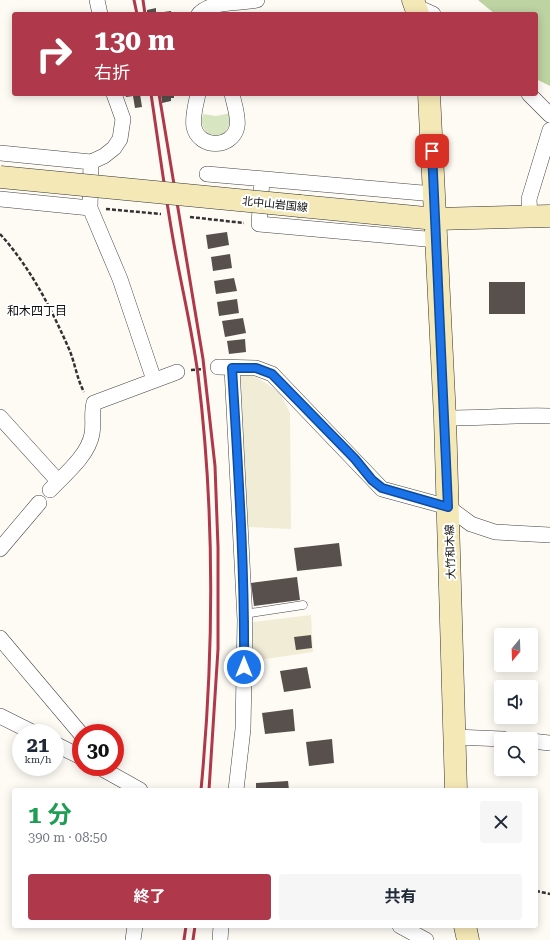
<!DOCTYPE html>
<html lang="ja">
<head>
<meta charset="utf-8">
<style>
  body { margin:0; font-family:"Roboto Serif","Noto Sans JP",serif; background:#f6f6f7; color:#1f2937; height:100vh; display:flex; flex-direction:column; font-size:15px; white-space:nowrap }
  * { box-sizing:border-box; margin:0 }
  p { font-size:13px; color:#747a83 }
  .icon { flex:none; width:22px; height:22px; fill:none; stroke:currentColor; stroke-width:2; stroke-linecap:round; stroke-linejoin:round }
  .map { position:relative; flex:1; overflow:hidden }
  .drawer { position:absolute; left:12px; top:788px; width:526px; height:140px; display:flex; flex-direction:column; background:#fff; border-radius:4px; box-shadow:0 2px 10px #0003 }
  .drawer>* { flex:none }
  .top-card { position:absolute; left:12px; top:12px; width:526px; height:84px; border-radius:4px; box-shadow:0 2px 10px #0003; background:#af384a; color:#fff; overflow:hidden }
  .needle { width:26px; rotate:199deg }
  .tools { position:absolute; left:494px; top:628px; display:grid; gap:8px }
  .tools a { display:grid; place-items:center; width:44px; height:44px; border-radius:4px; background:#fff; box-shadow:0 2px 10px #0003; font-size:20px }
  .speed { position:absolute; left:12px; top:724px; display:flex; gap:8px; font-size:20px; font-weight:700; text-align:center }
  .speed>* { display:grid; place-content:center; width:52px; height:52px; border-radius:50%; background:#fff; box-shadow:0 2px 10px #0003; line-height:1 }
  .speed small { font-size:10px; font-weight:400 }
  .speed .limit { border:6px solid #d22; background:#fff; color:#111 }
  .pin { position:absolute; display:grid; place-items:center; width:34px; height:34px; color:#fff; margin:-17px; border-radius:8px; box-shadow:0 2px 6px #0006 }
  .me { position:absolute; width:44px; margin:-22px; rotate:0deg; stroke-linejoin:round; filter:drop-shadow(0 0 3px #0008) }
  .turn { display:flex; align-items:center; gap:14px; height:84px; padding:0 16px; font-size:18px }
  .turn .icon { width:52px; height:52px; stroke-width:2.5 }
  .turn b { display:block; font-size:28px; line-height:34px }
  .round { display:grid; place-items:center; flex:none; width:42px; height:42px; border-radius:4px; background:#f6f6f7 }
  .overview { display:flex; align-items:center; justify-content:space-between; height:68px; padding:0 16px }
  h1 { font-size:24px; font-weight:700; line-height:30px; color:#1e9e55 }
  .cta { display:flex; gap:8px; margin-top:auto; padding:8px 16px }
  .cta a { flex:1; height:46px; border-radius:4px; background:#af384a; color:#fff; font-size:16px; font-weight:700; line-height:46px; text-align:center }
  .cta a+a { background:#f6f6f7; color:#1f2937 }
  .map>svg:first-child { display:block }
</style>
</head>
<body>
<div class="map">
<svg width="550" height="940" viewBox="0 0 550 940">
  <rect width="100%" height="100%" fill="#fdfbf4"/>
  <path fill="#f1ecd6" d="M 239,374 L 252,374 L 280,393 L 290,413 L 291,529 L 248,527 Z
    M 311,615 L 313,652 L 253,661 L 253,622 Z"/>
  <path fill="#d7e5c1" d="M 231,113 C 230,118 230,125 227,129 C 218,145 197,132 203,114 L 216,116 Z"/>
  <path fill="#bdd3a2" d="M 478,0 L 550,0 L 550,86 L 536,79 L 536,14 L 495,14 Z"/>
  <path fill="#57504d" d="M 156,8 L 156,13 L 171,11 L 172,14 L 147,14 L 147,10 Z
    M 125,94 L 140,94 L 142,107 L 135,108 L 133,96 L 126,97 Z
    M 161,94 L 174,94 L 174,98 L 171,98 L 171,101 L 162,103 Z
    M 227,232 L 229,245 L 208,249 L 206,235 Z
    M 230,254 L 232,268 L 213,271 L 211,257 Z
    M 234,278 L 237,291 L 216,294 L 214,281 Z
    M 489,282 L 525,282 L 525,314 L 489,314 Z
    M 237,299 L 239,313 L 219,316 L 217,302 Z
    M 243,318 L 246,333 L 225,337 L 222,321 Z
    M 245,339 L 246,352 L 229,354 L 227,341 Z
    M 339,543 L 342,566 L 297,571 L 294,548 Z
    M 297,577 L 300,600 L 254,606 L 251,583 Z
    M 311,635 L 312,648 L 296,650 L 294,637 Z
    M 307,667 L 311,688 L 284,692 L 280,671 Z
    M 293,709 L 295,731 L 265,734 L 262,713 Z
    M 332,739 L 334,763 L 309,766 L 306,742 Z
    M 288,781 L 289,790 L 256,790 L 256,783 Z"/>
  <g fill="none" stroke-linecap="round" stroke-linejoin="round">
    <defs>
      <path id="lane" d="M 244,614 L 303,605"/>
      <path id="street" d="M 97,0 L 100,14
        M 417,10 L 424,10 L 433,14
        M 199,14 C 213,0 239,4 257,0
        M 198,94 C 196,104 192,117 194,127 C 199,149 232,149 237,127 C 239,117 234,104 232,94
        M 529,94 L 550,115
        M 0,153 L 91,162 L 104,156 L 114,148 L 120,139 L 123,119 L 114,94
        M 207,174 L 434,194
        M 262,179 L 259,224 L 437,240
        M 0,199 L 90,208 L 91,162
        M 90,208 L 120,279 L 154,380
        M 530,217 L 529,199 L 550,130
        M 218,367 L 256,368 L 272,374 L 382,489 L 448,507 L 471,524 L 495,532 L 550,535
        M 232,368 L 245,620 L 243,729 L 236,790
        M 0,417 L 58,481
        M 445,418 C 480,418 515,415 550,416
        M 50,490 C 65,474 88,456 92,434 C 94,423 91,414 94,403 L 177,372
        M 0,549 L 39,503
        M 0,638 L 81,734
        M 0,716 L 34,733
        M 455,737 L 503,739
        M 531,741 L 550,743
        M 55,744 L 81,757
        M 99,767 L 140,790
        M 400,926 L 426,940
        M 133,940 L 135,926
        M 220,940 L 221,926"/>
      <path id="secondary" d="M 413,0 L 418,14
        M 429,94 L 445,418 L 456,790
        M 300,206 L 436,219 L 550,216
        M 465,926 L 468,940"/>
    </defs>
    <use href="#lane" stroke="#434343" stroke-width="9"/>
    <use href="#street" stroke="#434343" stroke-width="16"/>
    <use href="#secondary" stroke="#323232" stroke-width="23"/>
    <path stroke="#323232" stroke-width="2.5" stroke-dasharray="4 2" stroke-linecap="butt" d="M 106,209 L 161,214
      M 190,217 L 244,223
      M 0,234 C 30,267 51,308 69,349 C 75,363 77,379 84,392
      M 191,370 L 204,369
      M 536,891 L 550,894"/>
    <use href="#lane" stroke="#fff" stroke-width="8"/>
    <use href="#street" stroke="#fff" stroke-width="15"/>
    <use href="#secondary" stroke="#f5e8b7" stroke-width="22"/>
    <path stroke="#af384a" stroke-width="3" d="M 134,0 L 137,14
      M 143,0 L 145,14
      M 151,94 C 158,140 164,187 172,233 C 180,281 192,328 198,375 C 215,513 214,652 201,790
      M 159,94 L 203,359 L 215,466 L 218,547 L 218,649 L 209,790
      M 184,940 L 186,926
      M 193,940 L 195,926"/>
    <defs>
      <path id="secondary-bridge" d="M 0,177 L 300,206"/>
    </defs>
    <use href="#secondary-bridge" stroke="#323232" stroke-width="23" stroke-linecap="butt"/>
    <use href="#secondary-bridge" stroke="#f5e8b7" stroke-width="22"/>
  </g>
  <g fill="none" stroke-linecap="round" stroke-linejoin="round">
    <defs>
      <path id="route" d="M 244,667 C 245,567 238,468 232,368 L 256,368 L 272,374 L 355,459 L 372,480 L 382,488 L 448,507 L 432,151"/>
    </defs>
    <use href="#route" stroke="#114b97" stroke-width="10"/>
    <use href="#route" stroke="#1a73e8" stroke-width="7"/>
  </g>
  <g text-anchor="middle" stroke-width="4" stroke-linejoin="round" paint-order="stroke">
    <g font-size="11" fill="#101010" stroke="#fff">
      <text transform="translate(275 204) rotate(6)" y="4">北中山岩国線</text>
      <text transform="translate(450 552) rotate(-92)" y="4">大竹和木線</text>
    </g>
    <g font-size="12" fill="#101010" stroke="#fff">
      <text x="37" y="315">和木四丁目</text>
    </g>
  </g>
</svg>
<div class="tools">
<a><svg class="needle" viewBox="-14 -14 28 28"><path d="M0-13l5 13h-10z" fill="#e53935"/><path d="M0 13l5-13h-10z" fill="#747a83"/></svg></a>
<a><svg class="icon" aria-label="sound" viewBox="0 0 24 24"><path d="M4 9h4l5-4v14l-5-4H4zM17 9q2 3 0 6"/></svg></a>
<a><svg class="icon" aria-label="search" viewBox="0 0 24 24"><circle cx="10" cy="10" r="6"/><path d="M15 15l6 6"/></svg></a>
</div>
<div class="speed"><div>21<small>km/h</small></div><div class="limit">30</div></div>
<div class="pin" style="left:432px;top:151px;background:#d93025"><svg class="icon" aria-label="arrive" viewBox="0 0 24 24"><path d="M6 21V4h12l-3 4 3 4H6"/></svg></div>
<svg class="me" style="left:244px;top:667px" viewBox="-20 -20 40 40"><circle r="17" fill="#1a73e8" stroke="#fff" stroke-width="3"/><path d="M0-11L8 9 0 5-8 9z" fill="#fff"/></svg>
<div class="top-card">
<div class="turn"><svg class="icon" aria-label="right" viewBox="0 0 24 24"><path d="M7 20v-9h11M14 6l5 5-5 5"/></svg><div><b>130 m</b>右折</div></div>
</div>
<section class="drawer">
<div class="overview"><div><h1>1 分</h1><p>390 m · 08:50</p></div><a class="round"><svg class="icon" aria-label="close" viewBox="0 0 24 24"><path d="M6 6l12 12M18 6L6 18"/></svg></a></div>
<div class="cta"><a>終了</a><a>共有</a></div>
</section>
</div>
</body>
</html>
